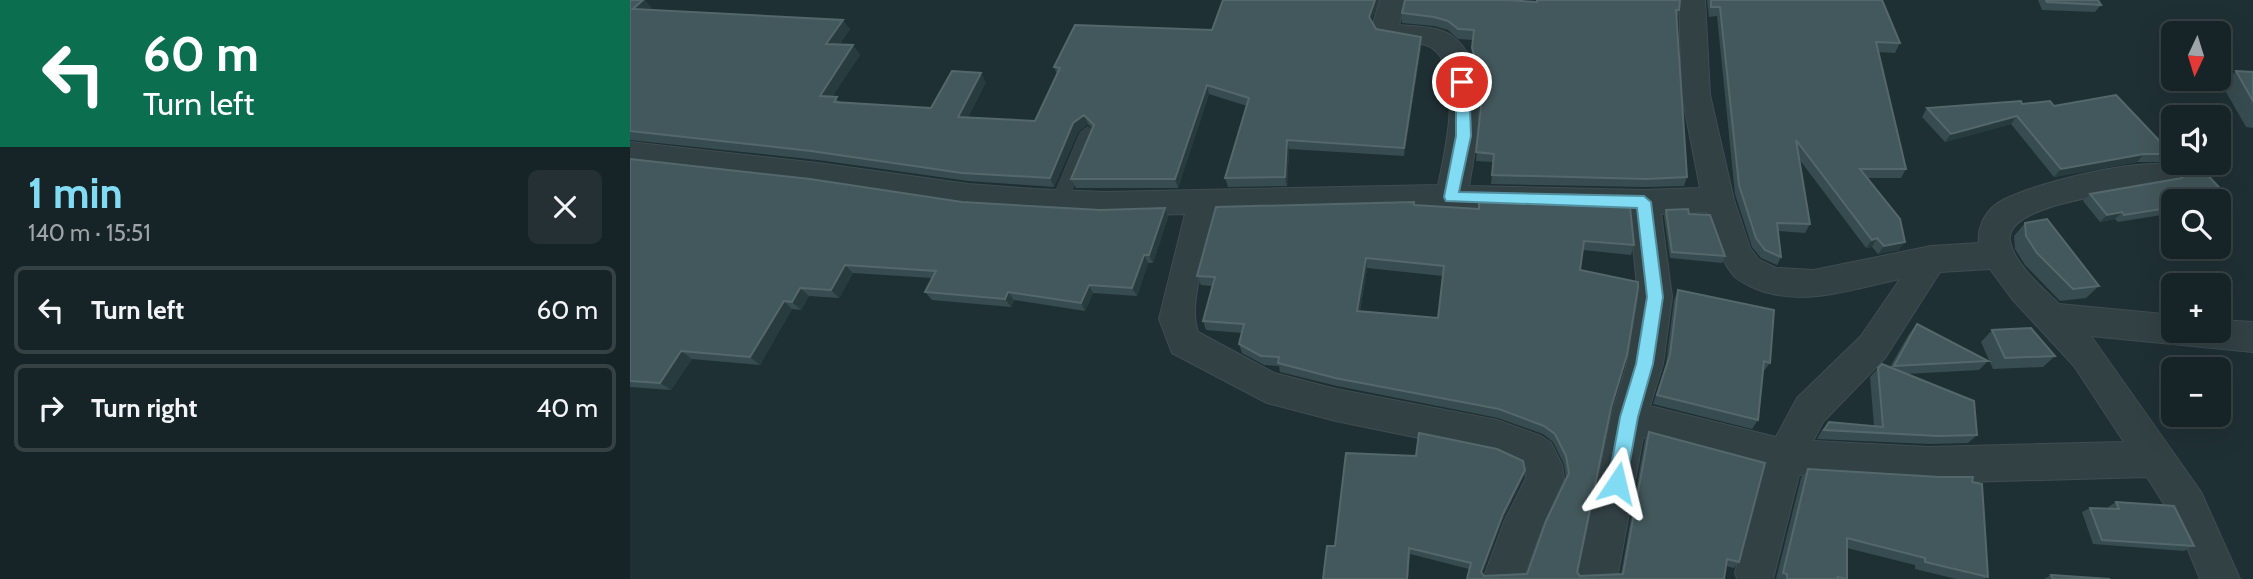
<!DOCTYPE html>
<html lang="en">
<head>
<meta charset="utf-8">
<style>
  body { margin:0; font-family:Cabin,sans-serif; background:#243033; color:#f1f3f6; height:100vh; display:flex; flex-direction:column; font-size:26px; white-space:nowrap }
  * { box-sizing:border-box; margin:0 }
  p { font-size:23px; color:#9ea4a7 }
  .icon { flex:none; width:38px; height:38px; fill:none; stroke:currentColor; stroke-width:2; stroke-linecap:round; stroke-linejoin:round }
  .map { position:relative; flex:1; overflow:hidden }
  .side { display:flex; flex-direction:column; background:#172427; width:630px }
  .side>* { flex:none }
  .top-card { background:#0b6e4f; color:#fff; overflow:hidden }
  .needle { width:46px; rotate:184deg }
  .buttons { position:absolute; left:1531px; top:21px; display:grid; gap:14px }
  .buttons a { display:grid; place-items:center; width:70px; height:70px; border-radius:10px; background:#172427; box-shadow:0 7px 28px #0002,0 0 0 2px #364144; font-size:35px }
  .pin { position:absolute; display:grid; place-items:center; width:60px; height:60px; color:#fff; margin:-30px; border:4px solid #fff; border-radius:50%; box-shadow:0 2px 7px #0007 }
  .me { position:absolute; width:77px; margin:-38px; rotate:10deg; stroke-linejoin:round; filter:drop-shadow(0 0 5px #0008) }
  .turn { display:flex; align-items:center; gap:24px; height:147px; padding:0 28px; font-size:32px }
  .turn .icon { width:91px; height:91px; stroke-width:2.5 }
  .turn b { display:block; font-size:49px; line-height:60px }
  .round { display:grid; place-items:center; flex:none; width:74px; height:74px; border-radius:10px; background:#243033 }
  .head { display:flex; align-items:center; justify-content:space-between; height:119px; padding:0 28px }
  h1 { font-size:42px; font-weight:700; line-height:52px; color:#80dbf3 }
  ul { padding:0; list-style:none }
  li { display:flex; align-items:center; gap:21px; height:88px; margin:0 14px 10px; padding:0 14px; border:4px solid #364144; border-radius:10px }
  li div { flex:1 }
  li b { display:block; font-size:26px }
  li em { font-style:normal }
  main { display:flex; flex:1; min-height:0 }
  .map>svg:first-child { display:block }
</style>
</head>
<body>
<main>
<section class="side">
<div class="top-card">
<div class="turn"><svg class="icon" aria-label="left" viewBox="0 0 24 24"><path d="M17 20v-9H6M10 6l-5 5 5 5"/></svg><div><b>60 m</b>Turn left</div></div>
</div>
<div class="head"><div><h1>1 min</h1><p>140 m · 15:51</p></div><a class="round"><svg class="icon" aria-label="close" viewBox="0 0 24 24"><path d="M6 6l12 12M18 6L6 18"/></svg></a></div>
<ul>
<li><svg class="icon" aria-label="left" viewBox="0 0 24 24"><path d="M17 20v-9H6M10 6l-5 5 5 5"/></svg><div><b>Turn left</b></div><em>60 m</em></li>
<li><svg class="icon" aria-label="right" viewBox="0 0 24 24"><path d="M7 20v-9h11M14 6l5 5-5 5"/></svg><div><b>Turn right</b></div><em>40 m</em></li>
</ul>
</section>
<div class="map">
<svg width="1623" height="579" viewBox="0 0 1623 579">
  <rect width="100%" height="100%" fill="#1f3034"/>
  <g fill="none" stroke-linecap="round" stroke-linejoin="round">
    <defs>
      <path id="service" d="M 458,127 L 466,133 L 437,202 L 435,206 L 423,206 L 421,202 L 450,133 Z"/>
      <path id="minor" d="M 750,0 L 776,0 L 769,25 C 786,27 808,26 822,36 C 863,65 846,144 839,186 L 1014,190 L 1070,188 L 1052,95 L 1049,0 L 1075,0 L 1080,95 L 1104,200 L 1120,248 L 1129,260 L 1146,268 L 1184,270 L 1301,246 L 1349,243 C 1347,229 1354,214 1365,205 C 1392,185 1513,156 1544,166 L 1548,174 L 1544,182 C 1517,191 1373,200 1380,241 C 1384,264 1413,288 1429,304 L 1544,315 L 1544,331 L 1589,331 L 1589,320 L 1623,322 L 1623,352 L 1461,336 L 1571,492 L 1610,579 L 1570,579 L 1549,528 L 1517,477 L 1299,483 L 1169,475 L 1143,579 L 1107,579 L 1105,573 L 1133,469 L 1013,437 L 987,579 L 947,579 L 981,417 L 997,364 L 1008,297 L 1000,214 L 821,209 L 587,214 C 579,246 557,301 568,332 L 644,373 L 706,389 L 867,420 L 911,436 L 921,443 L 932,465 L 934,479 L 912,527 L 893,579 L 853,579 L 874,522 L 896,478 L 894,467 L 867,454 L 706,421 L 637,403 L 542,353 L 529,319 L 555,214 L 474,216 L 338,208 L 188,185 L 0,164 L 0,142 L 188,163 L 338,184 L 404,189 L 474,192 L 808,185 C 815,153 834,70 802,48 C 792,41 762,41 749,37 L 742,27 ZM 1077,212 C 1084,234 1089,259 1104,276 C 1108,281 1116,284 1122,287 C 1169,309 1222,289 1270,279 L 1231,336 L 1167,398 L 1146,437 L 1020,406 L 1033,364 L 1042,297 L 1031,214 ZM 1360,269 L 1382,299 L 1444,366 L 1494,442 L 1299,447 L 1183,441 L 1193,422 L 1255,358 L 1310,272 Z"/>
    </defs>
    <use href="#service" stroke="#3f4d51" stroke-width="1"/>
    <use href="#minor" stroke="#3f4d51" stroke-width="2"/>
    <use href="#service" fill="#324144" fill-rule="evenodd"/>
    <use href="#minor" fill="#324144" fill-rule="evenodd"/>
  </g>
  <path fill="#374c50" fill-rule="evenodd" d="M 0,0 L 22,8 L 20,10 L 220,29 L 209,45 L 223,45 L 230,55 L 202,97 L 211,102 L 301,108 L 356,82 L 338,117 L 405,121 L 427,74 L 424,67 L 582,30 L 749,0 L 741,21 L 746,29 L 791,37 L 791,47 L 774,156 L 659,149 L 657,186 L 598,187 L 595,178 L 617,106 L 579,94 L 548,188 L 446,188 L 441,179 L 463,129 L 458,124 L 448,132 L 424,187 L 338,181 L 188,160 L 0,140 Z
    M 906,0 L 1050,0 L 1049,10 L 1047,19 L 1057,177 L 1054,186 L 1014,187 L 861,184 L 863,162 L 846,161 L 851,104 L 850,85 L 842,58 L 843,40 L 828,39 L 818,30 L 804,26 L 772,23 L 772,13 L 906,2 Z
    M 1077,0 L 1252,0 L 1270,43 L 1265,53 L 1248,52 L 1276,169 L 1271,178 L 1237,178 L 1269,250 L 1248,254 L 1242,247 L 1236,248 L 1169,159 L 1180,224 L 1175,233 L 1148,231 L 1151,257 L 1147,265 L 1131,258 L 1122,247 L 1105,194 L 1087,16 L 1079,17 Z
    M 1408,0 L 1468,0 L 1471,5 L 1465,12 L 1412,10 Z
    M 1606,71 L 1623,72 L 1623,128 L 1616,127 L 1592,85 Z
    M 1392,104 L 1424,106 L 1542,154 L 1534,162 L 1507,162 L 1424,177 L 1381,124 L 1315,142 L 1292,117 L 1297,108 Z
    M 0,159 L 332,202 L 470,210 L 535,208 L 538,217 L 523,263 L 518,263 L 507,296 L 463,293 L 455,311 L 384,300 L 381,307 L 302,300 L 295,292 L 302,278 L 223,273 L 209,298 L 179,296 L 171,310 L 162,309 L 130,365 L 62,359 L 41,390 L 0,387 Z
    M 1556,171 L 1599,198 L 1589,205 L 1589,201 L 1544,201 L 1544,213 L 1488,222 L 1485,219 L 1470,222 L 1453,201 L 1460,194 L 1549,178 Z
    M 784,205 L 1004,245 L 1001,255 L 953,250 L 950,270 L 981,408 L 947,572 L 950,576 L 991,574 L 1015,440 L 1019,432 L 1109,562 L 1104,568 L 1096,566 L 1094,579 L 837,579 L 839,569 L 780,554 L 778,579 L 693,579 L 705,546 L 895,470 L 893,478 L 872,521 L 852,573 L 854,576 L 897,574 L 936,478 L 934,464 L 923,442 L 913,434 L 868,418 L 707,386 L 650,372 L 649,366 L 634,365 L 612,353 L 609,344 L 612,333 L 576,330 L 573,321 L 582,286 L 571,285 L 567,276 ZM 737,268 L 813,276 L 808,318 L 730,311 Z
    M 1036,210 L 1059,214 L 1095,256 L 1092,263 L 1040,258 L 1034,216 Z
    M 1395,223 L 1469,286 L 1456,298 L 1430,301 L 1395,265 L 1385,249 L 1384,236 Z
    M 1048,290 L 1140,363 L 1133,372 L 1128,420 L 1122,429 L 1023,404 L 1036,364 L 1044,300 Z
    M 1287,324 L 1358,361 L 1349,370 L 1276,374 L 1347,435 L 1338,443 L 1299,444 L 1187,439 L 1192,430 L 1199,422 L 1244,426 L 1240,377 L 1252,364 L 1260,367 L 1279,334 Z
    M 1362,330 L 1425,356 L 1413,367 L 1363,369 L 1351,342 Z
    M 1178,469 L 1342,482 L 1358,577 L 1355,579 L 1326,579 L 1285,569 L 1285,565 L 1217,548 L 1217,579 L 1146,579 L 1171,478 Z
    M 1486,502 L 1564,546 L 1554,551 L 1463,544 L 1452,512 L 1460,508 L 1479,509 L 1478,507 Z
    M 1421,575 L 1480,579 L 1414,579 Z"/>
  <path fill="#283b3f" d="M 13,0 L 15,0 L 22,8 L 12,19 L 3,9 Z
    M 745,0 L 749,0 L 739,26 L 739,17 Z
    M 213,20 L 220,29 L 203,53 L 196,44 Z
    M 791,37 L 791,47 L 774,156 L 774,148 Z
    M 223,45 L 230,55 L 197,105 L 190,96 Z
    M 351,73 L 356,82 L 333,126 L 328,117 Z
    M 577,85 L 579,94 L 548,188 L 545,179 Z
    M 454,115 L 458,124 L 448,132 L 424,187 L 420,178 L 443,123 Z
    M 1387,116 L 1381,124 L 1315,142 L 1321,134 Z
    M 657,140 L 659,149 L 657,186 L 655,177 Z
    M 1514,154 L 1507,162 L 1424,177 L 1431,169 Z
    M 535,208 L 538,217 L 523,263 L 519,255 Z
    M 1492,212 L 1485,219 L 1470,222 L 1477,215 Z
    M 1247,238 L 1242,247 L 1236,248 L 1242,240 Z
    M 1275,242 L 1269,250 L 1248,254 L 1254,246 Z
    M 514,255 L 518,263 L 507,296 L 502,288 Z
    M 736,258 L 737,268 L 728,320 L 727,311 Z
    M 215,265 L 223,273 L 209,298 L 201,290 Z
    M 459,285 L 463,293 L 455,311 L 451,303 Z
    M 170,288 L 179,296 L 171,310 L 162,302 Z
    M 378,292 L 384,300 L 381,307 L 375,299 Z
    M 154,301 L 162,309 L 130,365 L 120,357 Z
    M 51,351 L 62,359 L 41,390 L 30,383 Z
    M 895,470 L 893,478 L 872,521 L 851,578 L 851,572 L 873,514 Z"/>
  <path fill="#43585c" stroke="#54686c" stroke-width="2" fill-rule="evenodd" d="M 0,0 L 13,0 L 3,9 L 213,20 L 196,44 L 223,45 L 190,96 L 207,97 L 204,102 L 301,108 L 322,71 L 351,73 L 328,117 L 405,121 L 430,68 L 424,67 L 445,25 L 582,30 L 593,0 L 745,0 L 739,17 L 746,29 L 791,37 L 774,148 L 657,140 L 655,177 L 595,178 L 619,98 L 577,85 L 545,179 L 441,179 L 464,125 L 454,115 L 443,123 L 420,178 L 332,173 L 181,151 L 0,131 Z
    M 775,0 L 876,0 L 907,2 L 907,0 L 1050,0 L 1049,10 L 1046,10 L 1057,177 L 1016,179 L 862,175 L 864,154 L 846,152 L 852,97 L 850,75 L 842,48 L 844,30 L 828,29 L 818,21 L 804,17 L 772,13 Z
    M 1081,0 L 1252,0 L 1270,43 L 1246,42 L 1276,169 L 1230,169 L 1270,219 L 1275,242 L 1254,246 L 1247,238 L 1242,240 L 1166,140 L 1180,224 L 1147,223 L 1151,257 L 1135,250 L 1126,238 L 1109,185 L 1090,7 L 1081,7 Z
    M 1416,0 L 1468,0 L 1471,5 L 1417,2 Z
    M 1606,71 L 1623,72 L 1623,101 Z
    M 1486,95 L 1542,154 L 1514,154 L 1431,169 L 1387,116 L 1321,134 L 1297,108 L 1391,101 L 1392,104 L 1420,101 L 1424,106 Z
    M 0,159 L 180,179 L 332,202 L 470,210 L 535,208 L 519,255 L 514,255 L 502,288 L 459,285 L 451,303 L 378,292 L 375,299 L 295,292 L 306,271 L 215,265 L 201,290 L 170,288 L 162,302 L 154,301 L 120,357 L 51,351 L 30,383 L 0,381 Z
    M 1573,170 L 1599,198 L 1578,201 L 1544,201 L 1544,207 L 1494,215 L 1492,212 L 1477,215 L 1460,194 L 1552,178 L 1556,171 L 1558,173 Z
    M 784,202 L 784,205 L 849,209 L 849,202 L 1000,207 L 1004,245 L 954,241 L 950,270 L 1008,282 L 1008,288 L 997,355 L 981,408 L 947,572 L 950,576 L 993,574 L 1019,432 L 1135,463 L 1109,562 L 1097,559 L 1094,579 L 837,579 L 841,563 L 779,548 L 777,579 L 693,579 L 697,546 L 705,546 L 716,453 L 786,456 L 789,433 L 867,449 L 893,461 L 895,470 L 873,514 L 851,572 L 854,576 L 897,574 L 916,521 L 939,473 L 936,456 L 925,434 L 914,426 L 869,409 L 705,378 L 648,363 L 649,357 L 631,356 L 609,344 L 614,324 L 573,321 L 585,277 L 567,276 L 586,207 ZM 736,258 L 814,266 L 808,318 L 727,311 Z
    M 1058,209 L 1059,214 L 1080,215 L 1095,256 L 1042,252 L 1036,210 Z
    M 1417,219 L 1469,286 L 1443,289 L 1407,253 L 1396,236 L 1395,223 Z
    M 1048,290 L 1144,310 L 1140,363 L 1134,361 L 1128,420 L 1027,395 L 1040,355 Z
    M 1287,324 L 1358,361 L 1264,366 Z
    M 1401,328 L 1425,356 L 1375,358 L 1362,330 Z
    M 1252,364 L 1344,401 L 1347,435 L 1308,436 L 1194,430 L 1199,422 L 1253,427 L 1248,368 Z
    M 1178,469 L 1309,477 L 1343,477 L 1342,482 L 1352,484 L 1358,577 L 1295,562 L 1295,558 L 1217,538 L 1217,579 L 1208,577 L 1208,579 L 1157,579 L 1157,574 L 1153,573 Z
    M 1486,502 L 1544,506 L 1564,546 L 1472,540 L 1460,508 L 1489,509 Z
    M 1421,575 L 1480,579 L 1423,579 Z"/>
  <path fill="#80dbf3" stroke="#538e9e" stroke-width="2" d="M 832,77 L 839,82 L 841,136 L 829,192 L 1014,196 L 1021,202 L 1033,297 L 1023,364 L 1008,417 L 996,483 L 993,489 L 987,492 L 981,489 L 978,483 L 990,417 L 1006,364 L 1017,297 L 1007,208 L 816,201 L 814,197 L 826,136 L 826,82 Z"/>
</svg>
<div class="buttons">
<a><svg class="needle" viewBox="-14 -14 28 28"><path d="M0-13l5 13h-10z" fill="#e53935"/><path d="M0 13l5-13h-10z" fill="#9ea4a7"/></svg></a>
<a><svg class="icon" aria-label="sound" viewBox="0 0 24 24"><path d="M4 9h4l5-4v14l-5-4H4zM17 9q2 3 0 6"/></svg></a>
<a><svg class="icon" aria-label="search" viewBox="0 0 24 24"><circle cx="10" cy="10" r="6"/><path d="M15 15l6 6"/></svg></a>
<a>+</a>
<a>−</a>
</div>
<div class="pin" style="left:832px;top:82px;background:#d93025"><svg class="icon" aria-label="arrive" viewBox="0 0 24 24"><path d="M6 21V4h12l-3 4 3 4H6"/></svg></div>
<svg class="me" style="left:987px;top:483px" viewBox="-20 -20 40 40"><path d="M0-17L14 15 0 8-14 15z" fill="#80dbf3" stroke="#fff" stroke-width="4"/></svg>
</div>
</main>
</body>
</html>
